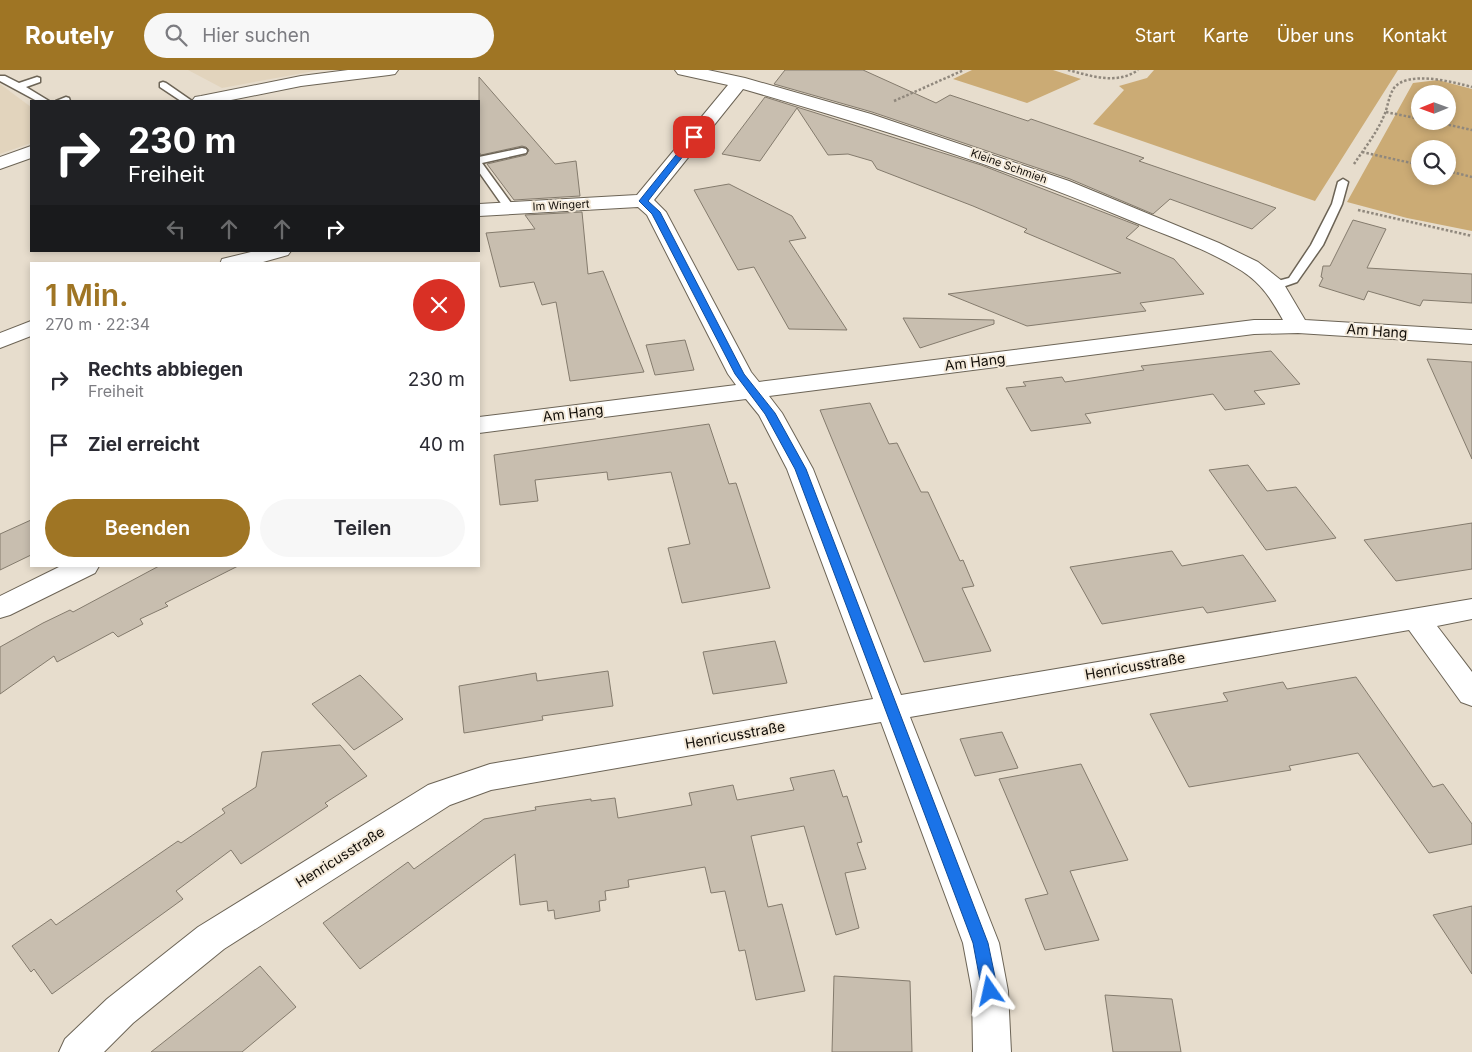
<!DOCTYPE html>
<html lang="de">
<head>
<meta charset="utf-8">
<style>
  body { margin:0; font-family:Inter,sans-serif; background:#f7f7f7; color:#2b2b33; height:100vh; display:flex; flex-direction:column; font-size:19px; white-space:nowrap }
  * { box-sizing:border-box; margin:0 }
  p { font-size:16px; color:#7c7c81 }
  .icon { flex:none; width:28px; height:28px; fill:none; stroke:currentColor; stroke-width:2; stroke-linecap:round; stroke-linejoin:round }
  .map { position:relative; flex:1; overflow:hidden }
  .details { position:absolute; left:30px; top:192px; width:450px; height:305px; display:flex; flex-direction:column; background:#fff; border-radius:0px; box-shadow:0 2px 8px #0003 }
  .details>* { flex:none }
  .top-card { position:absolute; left:30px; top:30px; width:450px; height:152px; border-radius:0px; box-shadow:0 2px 8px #0003; background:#202124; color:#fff; overflow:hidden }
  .needle { width:32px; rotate:269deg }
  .tools { position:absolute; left:1411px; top:15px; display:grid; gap:10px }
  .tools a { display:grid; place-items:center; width:45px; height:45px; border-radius:50%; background:#fff; box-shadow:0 2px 8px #0003; font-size:25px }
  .pin { position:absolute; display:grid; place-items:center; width:42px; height:42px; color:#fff; margin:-21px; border-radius:10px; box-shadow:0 2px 8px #0006 }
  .me { position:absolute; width:55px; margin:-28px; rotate:349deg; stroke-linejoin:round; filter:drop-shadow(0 0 4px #0008) }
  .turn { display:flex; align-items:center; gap:18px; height:105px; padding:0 15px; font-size:22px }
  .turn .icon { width:65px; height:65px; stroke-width:2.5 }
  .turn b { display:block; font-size:35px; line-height:42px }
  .lanes { display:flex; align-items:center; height:48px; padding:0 15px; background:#0003; justify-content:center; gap:25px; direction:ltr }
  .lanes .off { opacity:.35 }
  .round { display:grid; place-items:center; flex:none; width:52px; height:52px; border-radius:26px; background:#f7f7f7 }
  .summary { display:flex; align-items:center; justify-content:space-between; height:85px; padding:0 15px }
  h1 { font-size:30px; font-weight:600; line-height:38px; color:#9f7524 }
  .button { display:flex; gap:10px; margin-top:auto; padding:10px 15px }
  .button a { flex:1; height:58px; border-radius:30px; background:#9f7524; color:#fff; font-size:20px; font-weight:600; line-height:58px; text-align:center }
  .button a+a { background:#f7f7f7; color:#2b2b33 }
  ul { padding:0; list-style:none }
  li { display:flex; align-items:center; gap:15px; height:65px; padding:0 15px }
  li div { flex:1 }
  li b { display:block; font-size:19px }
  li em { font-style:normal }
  header { display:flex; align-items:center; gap:30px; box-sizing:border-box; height:70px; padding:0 25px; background:#9f7524; color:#fff }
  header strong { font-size:24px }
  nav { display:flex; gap:28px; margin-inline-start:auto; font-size:18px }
  .search { width:350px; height:45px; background:#f7f7f7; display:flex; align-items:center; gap:12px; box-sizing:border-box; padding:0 18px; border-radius:28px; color:#7c7c81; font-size:19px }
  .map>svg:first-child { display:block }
</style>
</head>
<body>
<header>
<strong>Routely</strong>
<div class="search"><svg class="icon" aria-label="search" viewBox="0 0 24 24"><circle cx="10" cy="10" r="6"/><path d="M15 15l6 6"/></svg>Hier suchen</div>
<nav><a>Start</a><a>Karte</a><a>Über uns</a><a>Kontakt</a></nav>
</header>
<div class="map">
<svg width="1472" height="982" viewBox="0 0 1472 982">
  <rect width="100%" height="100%" fill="#e7ddcd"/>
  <path fill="#e2d4bd" d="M 188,0 L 320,0 L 222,18 Z
    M 0,14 L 31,37 L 31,73 L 0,84 Z"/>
  <path fill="#cbab75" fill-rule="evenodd" d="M 972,0 L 1053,0 L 1081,9 L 1027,33 L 953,9 Z
    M 1154,0 L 1398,0 L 1315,131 L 1093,54 L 1124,20 L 1119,16 L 1147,8 Z
    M 1438,10 L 1472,19 L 1472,161 L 1407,148 L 1347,132 L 1413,13 ZM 1420,24 L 1448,24 L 1448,51 L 1420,51 ZM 1420,79 L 1448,79 L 1448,106 L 1420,106 Z"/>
  <path fill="#c8beaf" stroke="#847b6d" d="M 785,0 L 863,0 L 936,33 L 950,25 L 1028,51 L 1031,49 L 1144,88 L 1139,91 L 1276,138 L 1252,159 L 1170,129 L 1153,144 L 1070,109 L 872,42 L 774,14 Z
    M 479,7 L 555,94 L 576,91 L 580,126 L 514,130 L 487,94 L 526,85 L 529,80 L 526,77 L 522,76 L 481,85 L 479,82 Z
    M 765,27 L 981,95 L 1139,156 L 1126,168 L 1174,189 L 1204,224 L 1140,233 L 1146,241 L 1027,256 L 948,224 L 1121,203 L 1024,162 L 1027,159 L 973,136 L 877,99 L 872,91 L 848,84 L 828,85 L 797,38 L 760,91 L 722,84 Z
    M 729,114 L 792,146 L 806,168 L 789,171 L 847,260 L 789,259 L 754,197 L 738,200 L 694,120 Z
    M 582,142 L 588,204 L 603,201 L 644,302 L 570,311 L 556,232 L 542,235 L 534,212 L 500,217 L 486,163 L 535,159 L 525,145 Z
    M 1353,150 L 1386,159 L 1367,198 L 1472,204 L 1472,233 L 1423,230 L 1420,236 L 1368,221 L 1364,230 L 1319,216 L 1323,208 L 1321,207 L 1323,196 L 1330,196 Z
    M 903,248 L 994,250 L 994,254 L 920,278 Z
    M 685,270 L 694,300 L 655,305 L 646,275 Z
    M 1271,281 L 1300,314 L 1254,321 L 1265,334 L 1225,340 L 1213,324 L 1085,344 L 1091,353 L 1031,361 L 1006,318 L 1026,316 L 1023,312 L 1062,307 L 1065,312 L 1144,300 L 1141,296 Z
    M 1427,289 L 1472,292 L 1472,389 Z
    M 870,333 L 889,374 L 897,373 L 921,422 L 928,422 L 960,491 L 963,490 L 974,516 L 962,518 L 991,581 L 924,592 L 820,340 Z
    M 709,354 L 729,414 L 736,413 L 770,518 L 682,533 L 668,478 L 690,474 L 671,402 L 608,410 L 607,402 L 535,410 L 538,431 L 500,435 L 494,385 Z
    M 1248,395 L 1267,421 L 1296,417 L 1336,468 L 1266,480 L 1209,400 Z
    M 31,450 L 31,485 L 0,500 L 0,464 Z
    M 1472,453 L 1472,499 L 1396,511 L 1364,470 Z
    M 1172,481 L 1182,496 L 1243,485 L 1276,531 L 1207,543 L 1203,537 L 1102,554 L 1070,497 Z
    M 159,496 L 238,496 L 165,533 L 168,536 L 140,549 L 143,554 L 118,567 L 113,562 L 57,592 L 54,586 L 0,624 L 0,577 L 43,553 L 70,540 L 73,542 Z
    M 775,571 L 787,613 L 713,624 L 703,582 Z
    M 608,601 L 613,636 L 542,646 L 543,650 L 464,663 L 459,616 L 536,603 L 537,611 Z
    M 360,605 L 403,649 L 354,680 L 312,634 Z
    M 1356,607 L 1433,717 L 1443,714 L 1472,754 L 1472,774 L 1429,783 L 1358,683 L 1289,696 L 1291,700 L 1189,717 L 1150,644 L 1228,631 L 1223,623 L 1283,612 L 1287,619 Z
    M 1002,662 L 1018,698 L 975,706 L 960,669 Z
    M 340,675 L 367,706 L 325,733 L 328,736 L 241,794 L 231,780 L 176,821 L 183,829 L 52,924 L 34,899 L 31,902 L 12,876 L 51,849 L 56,855 L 178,771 L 181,773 L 225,743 L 222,739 L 256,717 L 262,682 Z
    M 1081,694 L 1128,790 L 1070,801 L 1099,870 L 1045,880 L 1025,829 L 1048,824 L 999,709 Z
    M 834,700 L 843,727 L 847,726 L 862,772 L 857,773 L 866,799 L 845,803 L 859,858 L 836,865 L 804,756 L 751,766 L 768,837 L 782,834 L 805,921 L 756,930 L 745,880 L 739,881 L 725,821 L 711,823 L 705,797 L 628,810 L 629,817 L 605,821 L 606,830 L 599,831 L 600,841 L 555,849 L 554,840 L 548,841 L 547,831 L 520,835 L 515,784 L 360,899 L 323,853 L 408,792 L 414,799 L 484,749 L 536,740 L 535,737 L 591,729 L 591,731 L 615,728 L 618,748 L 692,735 L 689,723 L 733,715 L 737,730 L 794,720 L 790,708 Z
    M 1472,836 L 1472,904 L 1433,845 Z
    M 260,896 L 296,937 L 242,982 L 151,982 Z
    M 834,906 L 910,911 L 912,982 L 832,982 Z
    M 1105,925 L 1172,929 L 1181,982 L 1113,982 Z"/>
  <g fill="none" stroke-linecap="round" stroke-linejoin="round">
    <defs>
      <path id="lane" d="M 0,6 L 5,6 L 19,13 L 37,7 L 40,8 L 40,12 L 26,17 L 49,31 L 37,31 L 0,11 Z
        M 163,12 L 166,13 L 192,31 L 181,31 L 160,17 L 160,13 Z
        M 66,27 L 69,28 L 70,31 L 56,31 Z
        M 522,78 L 526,79 L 527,81 L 526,83 L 482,93 L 514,137 L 509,140 L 505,139 L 479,102 L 479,87 Z
        M 1343,109 L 1348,112 L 1342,134 L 1323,175 L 1297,212 L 1274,220 L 1270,219 L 1268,216 L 1270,213 L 1289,208 L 1311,175 L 1332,134 L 1338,112 Z"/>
      <path id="street" d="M 348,0 L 398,0 L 395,4 L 389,5 L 301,16 L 226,31 L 192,31 L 195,27 L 201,26 L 301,6 Z
        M 675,0 L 708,0 L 745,8 L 871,44 L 1069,111 L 1219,173 L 1258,192 L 1282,211 L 1305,250 L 1472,260 L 1472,274 L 1298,263 L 1254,264 L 769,326 L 782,343 L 813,399 L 901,625 L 1472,529 L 1472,549 L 1437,556 L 1472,602 L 1472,636 L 1461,632 L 1409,560 L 910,647 L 999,873 L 1008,921 L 1011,982 L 973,982 L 972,921 L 963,873 L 881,652 L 491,720 L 450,735 L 224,879 L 133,953 L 104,982 L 59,982 L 65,969 L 107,929 L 198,857 L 428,715 L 490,694 L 873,629 L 787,399 L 759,345 L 746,329 L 479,363 L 479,347 L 736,315 L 728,304 L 647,145 L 638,137 L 479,146 L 479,134 L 637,125 L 728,15 L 678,4 ZM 743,19 C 871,56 998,95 1122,147 C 1162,164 1206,178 1242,201 C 1263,215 1271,229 1283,250 L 1254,250 L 759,312 L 751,302 L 666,142 L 654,130 Z
        M 31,76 L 31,88 L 0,99 L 0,87 Z
        M 255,181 L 291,181 L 288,185 L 256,194 L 220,194 L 222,189 Z
        M 31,251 L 31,266 L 0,278 L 0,263 Z
        M 61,496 L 99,496 L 95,503 L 10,545 L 0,548 L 0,526 Z"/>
    </defs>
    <use href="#lane" stroke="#6c6456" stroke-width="3"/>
    <use href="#street" stroke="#6c6456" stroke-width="2"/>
    <path stroke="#90887d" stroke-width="2.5" stroke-dasharray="2.5 2" stroke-linecap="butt" d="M 1068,0 C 1091,6 1117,15 1138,0
      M 894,31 L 964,0
      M 1386,42 L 1420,49
      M 1431,51 L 1472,60
      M 1362,82 L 1420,95
      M 1354,94 C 1364,79 1376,64 1383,48 C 1388,38 1388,27 1394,18 C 1408,0 1453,12 1472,17
      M 1448,101 L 1472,107
      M 1358,140 L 1472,166"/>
    <use href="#lane" fill="#fff" fill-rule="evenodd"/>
    <use href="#street" fill="#fff" fill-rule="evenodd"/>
  </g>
  <path fill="#1a73e8" stroke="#114b97" d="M 692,65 L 698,67 L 648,131 L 660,142 L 744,304 L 775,343 L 806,399 L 988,873 L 998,921 L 995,926 L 990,928 L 985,926 L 982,921 L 973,873 L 795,399 L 765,344 L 735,304 L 652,144 L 639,131 Z"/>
  <g text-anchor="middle" stroke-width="4" stroke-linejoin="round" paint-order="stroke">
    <g font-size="11" fill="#110d08" stroke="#f4eada">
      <text transform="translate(1009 96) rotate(20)" y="4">Kleine Schmieh</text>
      <text transform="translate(561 135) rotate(-3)" y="4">Im Wingert</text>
    </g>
    <g font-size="14" fill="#110d08" stroke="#f4eada">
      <text transform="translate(1377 261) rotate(4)" y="5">Am Hang</text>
      <text transform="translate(975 292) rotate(-7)" y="5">Am Hang</text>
      <text transform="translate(573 343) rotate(-7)" y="5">Am Hang</text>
      <text transform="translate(1135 596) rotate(-10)" y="5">Henricusstraße</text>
      <text transform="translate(735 665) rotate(-10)" y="5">Henricusstraße</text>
      <text transform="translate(340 787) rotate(-32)" y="5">Henricusstraße</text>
    </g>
  </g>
</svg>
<div class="tools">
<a><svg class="needle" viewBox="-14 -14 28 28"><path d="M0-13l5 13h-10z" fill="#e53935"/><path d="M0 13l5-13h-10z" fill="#7c7c81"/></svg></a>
<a><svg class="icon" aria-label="search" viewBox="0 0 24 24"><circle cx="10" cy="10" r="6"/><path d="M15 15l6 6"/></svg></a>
</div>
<div class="pin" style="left:694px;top:67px;background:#d93025"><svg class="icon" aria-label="arrive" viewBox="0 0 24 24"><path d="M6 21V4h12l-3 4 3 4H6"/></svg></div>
<svg class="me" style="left:990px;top:921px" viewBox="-20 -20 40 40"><path d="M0-17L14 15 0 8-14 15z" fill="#1a73e8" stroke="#fff" stroke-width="4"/></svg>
<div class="top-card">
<div class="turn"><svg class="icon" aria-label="right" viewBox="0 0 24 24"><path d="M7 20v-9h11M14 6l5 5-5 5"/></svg><div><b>230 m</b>Freiheit</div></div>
<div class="lanes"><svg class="icon off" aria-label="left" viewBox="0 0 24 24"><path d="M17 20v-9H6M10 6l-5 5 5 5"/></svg><svg class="icon off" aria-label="ahead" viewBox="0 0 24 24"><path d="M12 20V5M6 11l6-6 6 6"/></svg><svg class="icon off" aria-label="ahead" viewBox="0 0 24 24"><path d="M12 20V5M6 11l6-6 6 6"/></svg><svg class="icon" aria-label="right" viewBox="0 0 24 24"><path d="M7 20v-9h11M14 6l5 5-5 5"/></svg></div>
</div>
<section class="details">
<div class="summary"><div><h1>1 Min.</h1><p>270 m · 22:34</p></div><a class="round" style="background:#d93025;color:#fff"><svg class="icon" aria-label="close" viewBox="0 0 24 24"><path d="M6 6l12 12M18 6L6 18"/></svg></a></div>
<ul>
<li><svg class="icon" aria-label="right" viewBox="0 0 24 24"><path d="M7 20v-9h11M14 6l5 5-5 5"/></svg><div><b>Rechts abbiegen</b><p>Freiheit</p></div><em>230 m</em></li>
<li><svg class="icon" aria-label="arrive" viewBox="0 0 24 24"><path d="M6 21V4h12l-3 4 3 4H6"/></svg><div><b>Ziel erreicht</b></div><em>40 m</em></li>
</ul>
<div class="button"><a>Beenden</a><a>Teilen</a></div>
</section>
</div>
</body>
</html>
